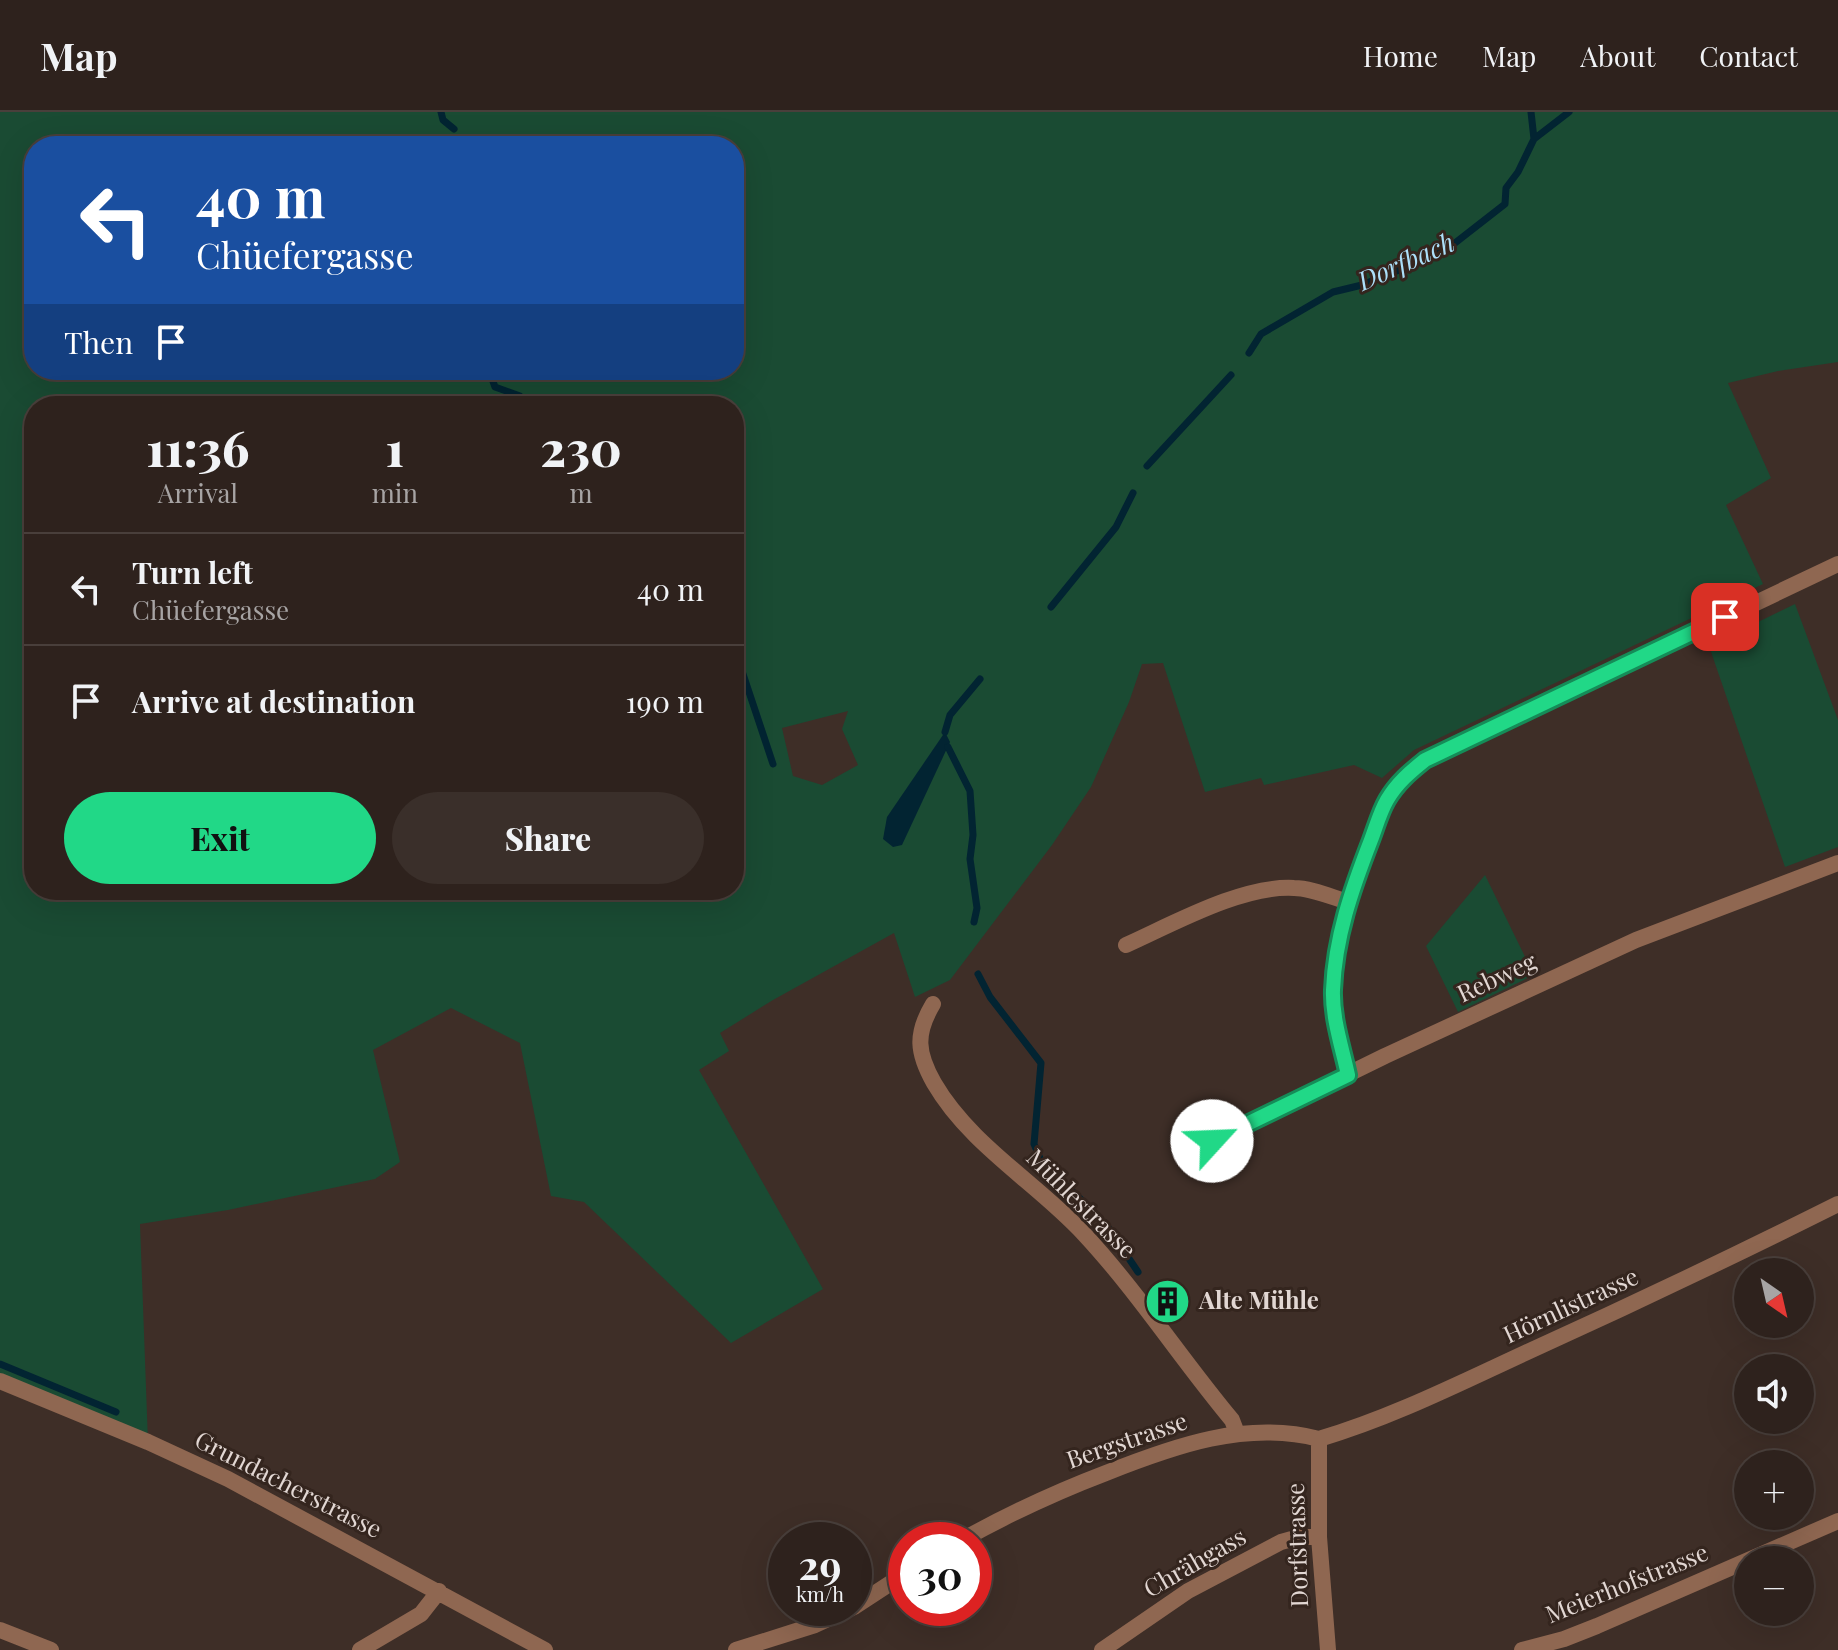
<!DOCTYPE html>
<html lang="en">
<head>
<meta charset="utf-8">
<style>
  body { margin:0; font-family:"Playfair Display",serif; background:#3a2f2a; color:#f1f3f6; height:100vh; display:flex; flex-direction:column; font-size:30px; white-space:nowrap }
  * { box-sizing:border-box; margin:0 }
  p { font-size:26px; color:#a7a4a4 }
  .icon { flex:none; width:44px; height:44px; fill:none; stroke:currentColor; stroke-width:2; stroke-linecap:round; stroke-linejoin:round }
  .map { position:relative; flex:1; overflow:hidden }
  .details { position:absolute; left:24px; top:284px; width:720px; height:504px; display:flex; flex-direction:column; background:#2e221d; border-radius:32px; box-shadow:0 8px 32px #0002,0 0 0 2px #493f3b }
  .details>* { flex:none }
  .banner { position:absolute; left:24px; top:24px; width:720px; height:244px; border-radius:32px; box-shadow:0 8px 32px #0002,0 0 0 2px #493f3b; background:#1a4fa0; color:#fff; overflow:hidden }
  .needle { width:52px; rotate:146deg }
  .controls { position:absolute; left:1734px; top:1146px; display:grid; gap:16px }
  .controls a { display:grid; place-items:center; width:80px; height:80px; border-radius:50%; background:#2e221d; box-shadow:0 8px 32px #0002,0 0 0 2px #493f3b; font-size:40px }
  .speed { position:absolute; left:768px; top:1410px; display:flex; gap:16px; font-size:40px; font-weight:700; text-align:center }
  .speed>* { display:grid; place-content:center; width:104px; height:104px; border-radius:50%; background:#2e221d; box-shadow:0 8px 32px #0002,0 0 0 2px #493f3b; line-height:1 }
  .speed small { font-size:20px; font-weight:400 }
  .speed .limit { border:12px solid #d22; background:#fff; color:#111 }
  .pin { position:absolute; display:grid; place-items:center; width:68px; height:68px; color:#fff; margin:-34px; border-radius:16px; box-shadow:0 4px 12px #0006 }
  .me { position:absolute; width:88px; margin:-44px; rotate:65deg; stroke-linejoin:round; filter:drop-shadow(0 0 6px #0008) }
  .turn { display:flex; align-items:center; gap:28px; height:168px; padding:0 40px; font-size:36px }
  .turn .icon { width:104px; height:104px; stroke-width:2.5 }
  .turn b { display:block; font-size:56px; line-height:68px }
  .then { display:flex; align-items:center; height:76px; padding:0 40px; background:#0003; gap:16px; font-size:30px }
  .eta { display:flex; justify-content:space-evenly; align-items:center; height:136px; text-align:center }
  .eta b { font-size:48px; font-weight:800; line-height:56px }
  .action { display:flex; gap:16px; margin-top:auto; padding:16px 40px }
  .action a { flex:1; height:92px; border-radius:48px; background:#21d887; color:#111; font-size:32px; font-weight:800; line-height:92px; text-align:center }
  .action a+a { background:#3a2f2a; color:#f1f3f6 }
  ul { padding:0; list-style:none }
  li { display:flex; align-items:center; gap:24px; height:112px; padding:0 40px; border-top:2px solid #493f3b }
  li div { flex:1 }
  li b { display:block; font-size:30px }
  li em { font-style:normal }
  header { display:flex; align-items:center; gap:48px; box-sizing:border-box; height:112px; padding:0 40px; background:#2e221d; border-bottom:2px solid #493f3b }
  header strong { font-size:38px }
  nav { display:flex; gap:44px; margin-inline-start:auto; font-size:28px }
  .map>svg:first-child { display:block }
</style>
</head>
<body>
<header>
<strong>Map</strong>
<nav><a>Home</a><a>Map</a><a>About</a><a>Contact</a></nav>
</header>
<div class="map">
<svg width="1838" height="1538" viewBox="0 0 1838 1538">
  <rect width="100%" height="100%" fill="#3e2e27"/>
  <path fill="#1a4b33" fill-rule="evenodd" d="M 0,0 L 1838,0 L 1838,250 L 1778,259 L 1728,271 L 1771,366 L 1726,393 L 1763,472 L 1414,638 L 1382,666 L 1354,653 L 1264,673 L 1261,666 L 1205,680 L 1163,551 L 1142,552 L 1129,590 L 1091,675 L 1052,733 L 950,868 L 915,885 L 894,821 L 773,888 L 720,921 L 729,939 L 699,958 L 823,1177 L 731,1231 L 584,1090 L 551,1084 L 520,931 L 451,896 L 373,938 L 400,1050 L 375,1067 L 228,1098 L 140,1112 L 148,1330 L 0,1269 ZM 34,34 L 734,34 L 734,258 L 34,258 ZM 34,294 L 734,294 L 734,778 L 34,778 ZM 848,599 L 842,617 L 858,653 L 822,673 L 793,664 L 782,616 Z
    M 1795,492 L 1838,608 L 1838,735 L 1785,755 L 1709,534 Z
    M 1485,763 L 1534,863 L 1458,900 L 1426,834 Z"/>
  <path fill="#022432" d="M 945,620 L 950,630 L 902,733 L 893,735 L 883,727 L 887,705 Z"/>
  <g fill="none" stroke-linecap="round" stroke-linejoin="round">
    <path stroke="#022432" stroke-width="7" d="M 441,0 L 443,8 L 454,17
      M 1531,0 L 1534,27
      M 1249,241 L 1261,222 L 1333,180 L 1362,173 L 1421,149 L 1455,131 L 1505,92 L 1506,76 L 1518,60 L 1534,27 L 1569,0
      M 489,258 L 495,275 L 520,284 L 525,294
      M 1147,354 L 1231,263
      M 1051,495 L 1116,415 L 1133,381
      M 734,535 L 773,652
      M 945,620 L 950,603 L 980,567
      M 948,635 L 970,679 L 973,723 L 970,747 L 977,796 L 974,810
      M 978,862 L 990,885 L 1041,951 L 1034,1032 L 1042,1051 L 1089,1095
      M 1105,1111 L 1138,1160
      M 0,1252 L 116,1300"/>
    <path stroke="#8f6751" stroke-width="16" d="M 1126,833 C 1173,812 1242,773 1294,776 C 1311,776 1331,785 1348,790
      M 933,892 C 915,922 917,941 934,971 C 970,1033 1037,1071 1084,1122 C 1138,1180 1181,1247 1232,1308 L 1237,1321
      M 1348,963 L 1336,914 L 1333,880 L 1337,841 L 1348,790 L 1386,690 L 1402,667 L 1425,648 L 1838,452
      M 1183,1043 L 1385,944 L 1636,828 L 1838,751
      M 0,1269 L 148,1330 L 228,1367 L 545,1538
      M 1319,1327 C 1390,1306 1456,1273 1523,1242 C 1629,1194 1734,1144 1838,1092
      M 1319,1327 L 1319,1425 L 1328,1538
      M 962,1428 C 1009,1402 1056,1380 1106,1361 C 1174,1334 1246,1308 1319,1327
      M 854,1495 L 906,1461
      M 0,1518 L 51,1538
      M 360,1538 L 421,1502 L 439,1479
      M 736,1538 L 815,1513 L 852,1496
      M 1102,1538 L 1188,1479 L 1281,1430 L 1299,1425 L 1319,1425
      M 1522,1538 L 1564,1527 L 1597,1514 L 1838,1409"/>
  </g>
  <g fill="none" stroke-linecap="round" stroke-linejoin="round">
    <defs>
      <path id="route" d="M 1212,1029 L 1348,963 C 1342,935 1332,906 1333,878 C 1335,825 1352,777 1371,728 C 1376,715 1380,700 1387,688 C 1397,671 1410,660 1425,648 L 1725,505"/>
    </defs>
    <use href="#route" stroke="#158c58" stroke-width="20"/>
    <use href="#route" stroke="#21d887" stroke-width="14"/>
  </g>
  <defs>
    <symbol id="building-disc" viewBox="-11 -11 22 22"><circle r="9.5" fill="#21d887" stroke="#34251e"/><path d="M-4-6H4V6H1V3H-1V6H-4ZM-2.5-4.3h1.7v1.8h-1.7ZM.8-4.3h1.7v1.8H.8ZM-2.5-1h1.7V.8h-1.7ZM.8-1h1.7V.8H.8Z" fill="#111"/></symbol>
  </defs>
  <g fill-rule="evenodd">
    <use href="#building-disc" x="1142" y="1164" width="51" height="51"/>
  </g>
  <g text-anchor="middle" stroke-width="6" stroke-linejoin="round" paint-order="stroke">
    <g font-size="24" fill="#e2d7d3" stroke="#34251e">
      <text transform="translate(1497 866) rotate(-25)" y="8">Rebweg</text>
      <text transform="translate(1081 1092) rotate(45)" y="8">Mühlestrasse</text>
      <text transform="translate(1571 1194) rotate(-25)" y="8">Hörnlistrasse</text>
      <text transform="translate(1127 1329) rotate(-19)" y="8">Bergstrasse</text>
      <text transform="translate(288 1373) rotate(27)" y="8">Grundacherstrasse</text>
      <text transform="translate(1298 1433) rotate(-92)" y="8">Dorfstrasse</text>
      <text transform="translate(1195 1451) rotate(-30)" y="8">Chrähgass</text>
      <text transform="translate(1627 1472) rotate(-22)" y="8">Meierhofstrasse</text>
    </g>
    <g font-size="24" font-weight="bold" fill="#e2d7d3" stroke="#34251e" text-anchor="start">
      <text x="1199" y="1197">Alte Mühle</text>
    </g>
    <g font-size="26" font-style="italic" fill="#acdff9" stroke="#34251e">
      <text transform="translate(1406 150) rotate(-24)" y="9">Dorfbach</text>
    </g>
  </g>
</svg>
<div class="controls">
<a><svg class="needle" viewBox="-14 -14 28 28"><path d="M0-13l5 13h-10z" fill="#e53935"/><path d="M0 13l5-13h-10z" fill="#a7a4a4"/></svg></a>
<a><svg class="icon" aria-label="sound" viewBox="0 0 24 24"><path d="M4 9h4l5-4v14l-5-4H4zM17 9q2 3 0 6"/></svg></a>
<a>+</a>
<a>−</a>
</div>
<div class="speed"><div>29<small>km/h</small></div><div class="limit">30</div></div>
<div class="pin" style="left:1725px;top:505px;background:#d93025"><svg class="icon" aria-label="arrive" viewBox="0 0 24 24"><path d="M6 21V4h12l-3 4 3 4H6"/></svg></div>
<svg class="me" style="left:1212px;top:1029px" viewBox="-20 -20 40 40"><circle r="19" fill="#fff"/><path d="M0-13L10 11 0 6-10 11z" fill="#21d887"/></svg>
<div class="banner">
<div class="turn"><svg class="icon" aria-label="left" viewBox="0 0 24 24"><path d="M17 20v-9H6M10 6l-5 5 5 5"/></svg><div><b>40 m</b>Chüefergasse</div></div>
<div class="then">Then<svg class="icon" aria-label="arrive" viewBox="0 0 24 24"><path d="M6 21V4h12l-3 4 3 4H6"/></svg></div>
</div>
<section class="details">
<div class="eta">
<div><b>11:36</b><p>Arrival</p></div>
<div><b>1</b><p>min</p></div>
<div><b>230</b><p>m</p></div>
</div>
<ul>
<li><svg class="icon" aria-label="left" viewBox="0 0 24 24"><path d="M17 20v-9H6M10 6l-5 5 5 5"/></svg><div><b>Turn left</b><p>Chüefergasse</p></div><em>40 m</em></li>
<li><svg class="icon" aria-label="arrive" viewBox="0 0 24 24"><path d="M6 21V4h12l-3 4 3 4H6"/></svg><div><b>Arrive at destination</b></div><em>190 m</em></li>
</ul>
<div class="action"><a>Exit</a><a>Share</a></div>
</section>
</div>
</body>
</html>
